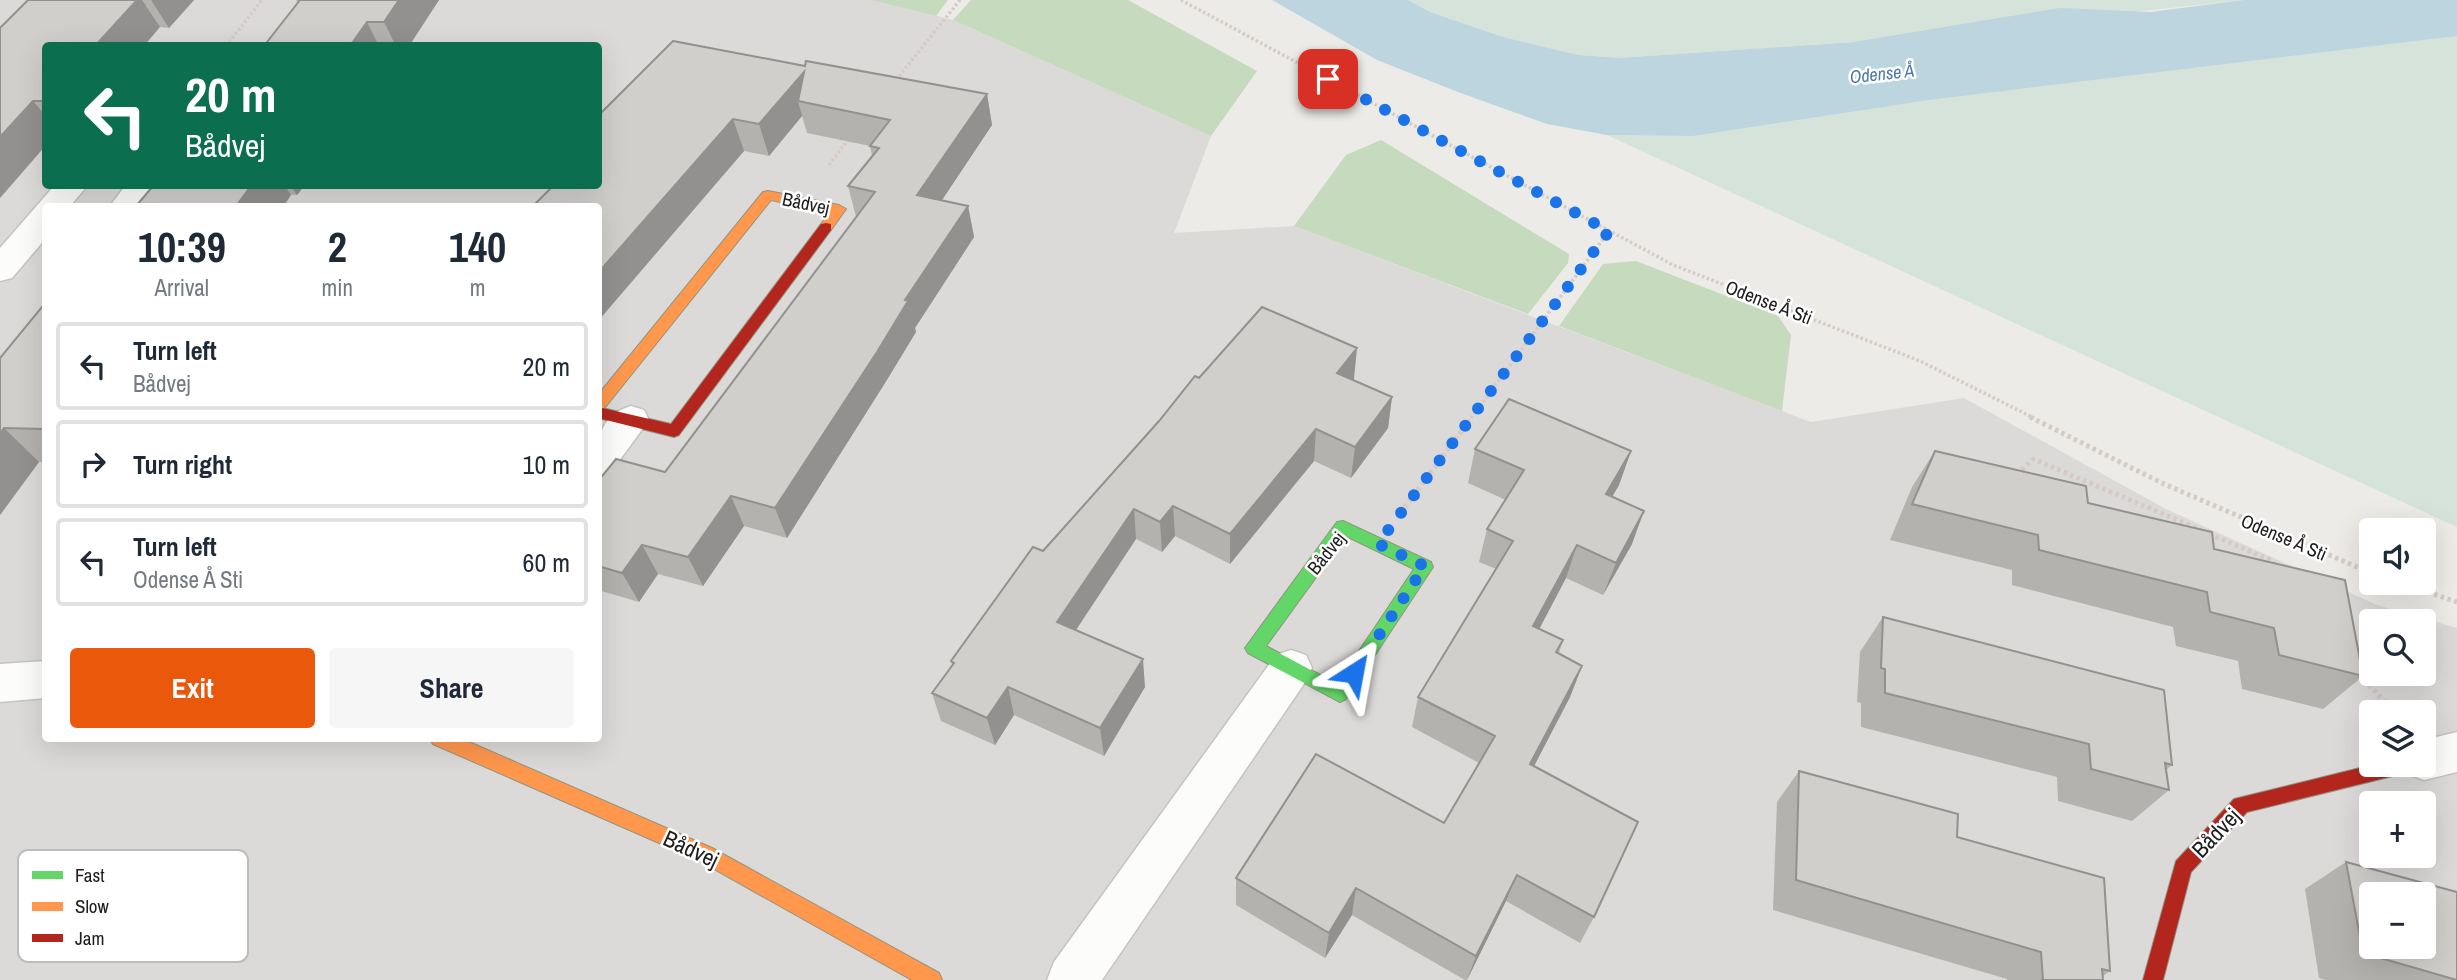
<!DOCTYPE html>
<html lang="en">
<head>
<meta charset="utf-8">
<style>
  body { margin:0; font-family:"Archivo Narrow",sans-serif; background:#f6f6f7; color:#1f2937; height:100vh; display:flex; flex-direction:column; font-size:26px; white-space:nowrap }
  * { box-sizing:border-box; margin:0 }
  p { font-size:23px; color:#747a83 }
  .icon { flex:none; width:38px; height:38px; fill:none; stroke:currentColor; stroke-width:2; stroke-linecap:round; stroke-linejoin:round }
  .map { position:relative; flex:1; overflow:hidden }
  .details { position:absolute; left:42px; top:203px; width:560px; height:539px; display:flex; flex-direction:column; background:#fff; border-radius:7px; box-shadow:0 7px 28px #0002 }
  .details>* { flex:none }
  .banner { position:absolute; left:42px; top:42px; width:560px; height:147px; border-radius:7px; box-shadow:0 7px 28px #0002; background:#0b6e4f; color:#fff; overflow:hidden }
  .controls { position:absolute; left:2359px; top:518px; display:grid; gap:14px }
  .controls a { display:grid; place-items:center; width:77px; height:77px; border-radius:7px; background:#fff; box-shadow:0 7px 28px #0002; font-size:35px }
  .pin { position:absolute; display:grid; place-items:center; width:60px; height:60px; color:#fff; margin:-30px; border-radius:14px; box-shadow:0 4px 10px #0006 }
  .me { position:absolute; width:77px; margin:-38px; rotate:34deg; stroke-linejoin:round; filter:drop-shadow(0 0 5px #0008) }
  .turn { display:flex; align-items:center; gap:24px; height:147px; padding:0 28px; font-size:32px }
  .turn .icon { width:91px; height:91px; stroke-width:2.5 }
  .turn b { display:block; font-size:49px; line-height:60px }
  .eta { display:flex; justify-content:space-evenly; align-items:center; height:119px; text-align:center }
  .eta b { font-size:42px; font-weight:700; line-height:49px }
  .button { display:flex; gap:14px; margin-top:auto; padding:14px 28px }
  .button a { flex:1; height:80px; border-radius:7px; background:#ea580c; color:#fff; font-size:28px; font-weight:700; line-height:80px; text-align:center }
  .button a+a { background:#f6f6f7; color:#1f2937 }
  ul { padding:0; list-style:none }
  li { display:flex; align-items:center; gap:21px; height:88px; margin:0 14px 10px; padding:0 14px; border:4px solid #e0e1e3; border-radius:7px }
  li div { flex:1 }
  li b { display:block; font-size:26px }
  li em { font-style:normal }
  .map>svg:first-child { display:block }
</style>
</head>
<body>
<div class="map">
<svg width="2457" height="980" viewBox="0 0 2457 980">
  <rect width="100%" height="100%" fill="#ecebe7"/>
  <path fill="#dbdad8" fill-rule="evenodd" d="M 0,0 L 872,0 L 953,20 L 1211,136 L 1174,233 L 1294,226 L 1811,422 L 1964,398 L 2166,509 L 2377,605 L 2457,628 L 2457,980 L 0,980 ZM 46,46 L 598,46 L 598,186 L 46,186 ZM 46,206 L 598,206 L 598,738 L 46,738 ZM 2371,621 L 2424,621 L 2424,674 L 2371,674 ZM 2371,712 L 2424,712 L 2424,765 L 2371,765 ZM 2371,803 L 2424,803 L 2424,856 L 2371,856 ZM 2371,894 L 2424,894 L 2424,947 L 2371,947 Z"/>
  <path fill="#c6dabd" d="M 871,0 L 948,0 L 936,16 Z
    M 971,0 L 1128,0 L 1257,71 L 1211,136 L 953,20 Z
    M 1381,140 L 1569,254 L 1568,263 L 1528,314 L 1294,226 L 1346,155 Z
    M 1636,261 L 1778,316 L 1791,335 L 1782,411 L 1559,326 L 1603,264 Z"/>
  <path fill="#d5e3db" d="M 1408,0 L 2244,0 L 1853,42 L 1619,58 L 1578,55 L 1503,37 L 1430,12 Z
    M 2457,36 L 2457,527 L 1607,135 L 1693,136 L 1930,100 Z"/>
  <path fill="#bcd5de" d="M 1272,0 L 1408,0 L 1430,12 L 1503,37 L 1578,55 L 1619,58 L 1854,42 L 2060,8 L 2150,12 L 2244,0 L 2457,0 L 2457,36 L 1930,100 L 1693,136 L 1607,135 L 1547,124 L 1458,92 L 1377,60 Z"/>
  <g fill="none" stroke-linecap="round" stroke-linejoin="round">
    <defs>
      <path id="street" d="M 54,186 L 87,186 L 70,206 L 46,206 L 46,238 L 12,278 L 0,281 L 0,248 Z
        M 125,186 L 158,186 L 143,206 L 110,206 Z
        M 631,406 L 644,410 L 649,420 L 611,472 L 598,476 C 598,445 595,417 631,406 Z
        M 1291,650 L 1306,655 L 1312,668 L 1306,681 L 1102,980 L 1047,980 L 1054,962 L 1276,655 Z
        M 46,661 L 46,698 L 0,702 L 0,664 Z
        M 2457,732 L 2457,772 L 2424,780 L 2408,774 L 2404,765 L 2424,765 L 2424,740 Z"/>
      <path id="fast" d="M 1343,521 L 1431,562 L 1433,567 L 1346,699 L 1340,702 L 1248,653 L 1245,648 L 1337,522 ZM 1346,536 L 1414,569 L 1337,684 L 1266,646 Z"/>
      <path id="slow" d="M 768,191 L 839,205 L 846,209 L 831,230 L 826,231 L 819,227 L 830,212 L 771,200 L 603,410 L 598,411 L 598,395 L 763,192 Z
        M 430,738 L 460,738 L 712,848 L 939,973 L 942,980 L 912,980 L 698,860 L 433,744 Z"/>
      <path id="jam" d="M 826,223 L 831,224 L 831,230 L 679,435 L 674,437 L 598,418 L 598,407 L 671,424 L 821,224 Z
        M 2372,765 L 2414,765 L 2411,771 L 2405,773 L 2247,812 L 2191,872 L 2163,980 L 2143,980 L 2176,861 L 2234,799 Z"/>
    </defs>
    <use href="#street" stroke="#c5c4c3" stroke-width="3"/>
    <use href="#fast" stroke="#929580" stroke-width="2"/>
    <use href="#slow" stroke="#929580" stroke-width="2"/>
    <use href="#jam" stroke="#929580" stroke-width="2"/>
    <path stroke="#d6cac7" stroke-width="3.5" stroke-dasharray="2.5 2.5" stroke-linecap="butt" d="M 1181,0 L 1673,265 L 1920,361 L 2034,418
      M 226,46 L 262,0
      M 896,80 L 960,0
      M 829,165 L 849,139
      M 1471,418 L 1609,231"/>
    <path stroke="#d6cac7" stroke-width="5" stroke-dasharray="3.5 3.5" stroke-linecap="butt" d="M 2030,417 L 2164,484 L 2371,573
      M 2017,475 L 2033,459 L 2201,530
      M 1405,507 L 1472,417
      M 2209,534 L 2268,559 L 2276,566
      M 2401,583 L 2457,602
      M 2359,675 L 2395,712"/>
    <use href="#street" fill="#fcfcfb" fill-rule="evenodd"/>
    <use href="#fast" fill="#63d668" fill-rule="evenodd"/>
    <use href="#slow" fill="#ff974d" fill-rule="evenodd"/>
    <use href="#jam" fill="#b3261e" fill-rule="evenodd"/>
  </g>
  <path fill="#b3b2af" d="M 28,0 L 194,0 L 169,28 L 160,27 L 46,46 L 46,145 L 0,198 L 0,28 Z
    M 296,0 L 439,0 L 409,46 L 264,46 L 298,3 Z
    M 673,41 L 805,66 L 806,61 L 987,94 L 992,125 L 942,200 L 968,206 L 974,237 L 915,328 L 916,332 L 885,383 L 787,538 L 744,526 L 703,586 L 658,574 L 639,602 L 598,590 L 598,481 L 616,459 L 665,472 L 856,217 L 848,186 L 872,156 L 870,146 L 807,133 L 802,116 L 769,156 L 744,151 L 598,321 L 598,206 L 533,206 L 552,188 L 551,186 L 598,186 L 598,116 Z
    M 153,186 L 304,186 L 297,195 Z
    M 46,302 L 46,462 L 39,462 L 0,515 L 0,358 Z
    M 1199,378 L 1354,380 L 1392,397 L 1388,428 L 1351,478 L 1314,461 L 1230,564 L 1175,536 L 1162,552 L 1136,539 L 1076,630 L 1145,687 L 1104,756 L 1014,715 L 995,745 L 941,721 L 932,693 L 952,665 L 951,661 L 1043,551 Z
    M 1475,449 L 1631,451 L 1619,485 L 1612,497 L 1632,544 L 1603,595 L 1566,578 L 1539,629 L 1563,640 L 1559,653 L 1582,666 L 1570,697 L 1534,766 L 1594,917 L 1580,943 L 1506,901 L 1467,980 L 1465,980 L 1352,915 L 1325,958 L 1236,905 L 1236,878 L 1444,823 L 1479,763 L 1412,727 L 1418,697 L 1496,569 L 1479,562 L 1487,529 L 1506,500 L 1468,483 Z
    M 1935,451 L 2088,503 L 2214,549 L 2363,676 L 2323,709 L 2242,689 L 2238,661 L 2176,646 L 2173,627 L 2012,585 L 2012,570 L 1890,540 L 1912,487 Z
    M 1883,617 L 2172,765 L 2166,770 L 2169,790 L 2132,821 L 2058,801 L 2057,777 L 1861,727 L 1861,703 L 1857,702 L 1860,652 Z
    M 1799,771 L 1957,837 L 2110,971 L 2103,976 L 2103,980 L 2007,980 L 2007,979 L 1773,910 L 1777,802 Z
    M 2346,862 L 2457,980 L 2325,980 L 2319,978 L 2305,889 Z"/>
  <path fill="#92918f" d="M 137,0 L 142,0 L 160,27 L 144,46 L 95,46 Z
    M 151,0 L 194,0 L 169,28 Z
    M 399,0 L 439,0 L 409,46 L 396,46 L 384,22 Z
    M 367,22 L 379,46 L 350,46 Z
    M 804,72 L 798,101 L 802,116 L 769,156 L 759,124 Z
    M 987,94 L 992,125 L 924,227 L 917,195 Z
    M 33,101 L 46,116 L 46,145 L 0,198 L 0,137 Z
    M 733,119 L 744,151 L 598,321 L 598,273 Z
    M 251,186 L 285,186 L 291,195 L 284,206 L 236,206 Z
    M 291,186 L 304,186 L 297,195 Z
    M 968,206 L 974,237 L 915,328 L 916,332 L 885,383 L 787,538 L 775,508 L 905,300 Z
    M 1357,348 L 1354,379 L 1335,404 L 1337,373 Z
    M 1392,397 L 1388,428 L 1351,478 L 1355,447 Z
    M 4,428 L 39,462 L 0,515 L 0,434 Z
    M 1316,429 L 1314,461 L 1230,564 L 1230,534 Z
    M 1631,451 L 1619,485 L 1594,528 L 1606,494 Z
    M 731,496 L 744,526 L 703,586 L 688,557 Z
    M 1173,506 L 1175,536 L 1162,552 L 1160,522 Z
    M 1134,509 L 1136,539 L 1062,651 L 1057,622 Z
    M 1644,511 L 1632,544 L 1603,595 L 1616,563 Z
    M 642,545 L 658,574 L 639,602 L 622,573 Z
    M 1577,545 L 1566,578 L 1524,658 L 1533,626 Z
    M 1143,659 L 1145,687 L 1104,756 L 1100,728 Z
    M 1582,666 L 1570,697 L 1520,793 L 1530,764 Z
    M 1008,687 L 1014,715 L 995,745 L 987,718 Z
    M 1517,875 L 1506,901 L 1467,980 L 1476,956 Z
    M 1356,888 L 1352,915 L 1325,958 L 1329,933 Z"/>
  <path fill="#d0cfcc" stroke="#92918f" stroke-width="2" fill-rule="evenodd" d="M 28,0 L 137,0 L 95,46 L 46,46 L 46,99 L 44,101 L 33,101 L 0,137 L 0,28 Z
    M 300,0 L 399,0 L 384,22 L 367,22 L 350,46 L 264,46 Z
    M 673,41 L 805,66 L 806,61 L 987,94 L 917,195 L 968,206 L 905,300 L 908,301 L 877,352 L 775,508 L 731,496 L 688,557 L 642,545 L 622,573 L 598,566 L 598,481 L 616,459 L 665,472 L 875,192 L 848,186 L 879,148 L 870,146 L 890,120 L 798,101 L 804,72 L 759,124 L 733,119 L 598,273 L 598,206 L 533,206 L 553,186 L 551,186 L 598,186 L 598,116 Z
    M 153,186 L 251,186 L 236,206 L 136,206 Z
    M 46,302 L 46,429 L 4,428 L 0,434 L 0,358 Z
    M 1262,307 L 1357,348 L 1337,373 L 1392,397 L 1355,447 L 1316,429 L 1230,534 L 1173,506 L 1160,522 L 1134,509 L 1057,622 L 1143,659 L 1100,728 L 1008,687 L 987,718 L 932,693 L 954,663 L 951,661 L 1033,547 L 1043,551 L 1159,421 L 1195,376 L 1199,378 Z
    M 1509,399 L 1631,451 L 1606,494 L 1644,511 L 1616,563 L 1577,545 L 1533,626 L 1563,640 L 1556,652 L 1582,666 L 1530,764 L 1638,822 L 1594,917 L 1517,875 L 1476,956 L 1356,888 L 1329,933 L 1236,878 L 1316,754 L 1444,823 L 1495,736 L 1418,697 L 1513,541 L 1487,529 L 1524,470 L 1475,449 Z
    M 1935,451 L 2086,486 L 2088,503 L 2212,532 L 2214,549 L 2345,580 L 2363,676 L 2279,655 L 2274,628 L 2210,612 L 2207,592 L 2039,550 L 2038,535 L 1912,504 Z
    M 1883,617 L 2164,690 L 2172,765 L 2165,763 L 2169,790 L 2091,769 L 2089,744 L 1885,693 L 1885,669 L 1881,668 Z
    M 1799,771 L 1958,814 L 1957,837 L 2104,878 L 2110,971 L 2102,969 L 2103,980 L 2043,980 L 2041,952 L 1796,880 Z
    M 2346,862 L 2457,892 L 2457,980 L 2363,953 ZM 2371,894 L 2424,894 L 2424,947 L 2371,947 Z"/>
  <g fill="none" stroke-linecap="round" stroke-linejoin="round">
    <path stroke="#1a73e8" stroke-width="12" stroke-dasharray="0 21.6" d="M 1328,79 L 1609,231 L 1378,544 L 1425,566 L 1354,673"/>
  </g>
  <g text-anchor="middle" stroke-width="5" stroke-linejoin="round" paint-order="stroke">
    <g font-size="18" font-style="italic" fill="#4e77aa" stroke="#fff">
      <text transform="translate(1882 74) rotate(-6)" y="6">Odense Å</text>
    </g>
    <g font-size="19" fill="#1e1e1e" stroke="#fff">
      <text transform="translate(806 203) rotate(12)" y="7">Bådvej</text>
      <text transform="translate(1769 302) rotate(21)" y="7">Odense Å Sti</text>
      <text transform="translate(2284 537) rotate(23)" y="7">Odense Å Sti</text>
      <text transform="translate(1326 553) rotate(-51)" y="7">Bådvej</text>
    </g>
    <g font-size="23" fill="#1e1e1e" stroke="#fff">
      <text transform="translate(2216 833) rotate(-46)" y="8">Bådvej</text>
      <text transform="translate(691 849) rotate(25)" y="8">Bådvej</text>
    </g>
  </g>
  <rect x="18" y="850" width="230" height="112" rx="10" fill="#fff" stroke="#bcbcbc" stroke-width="2"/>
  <rect x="32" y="871" width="31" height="8" fill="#63d668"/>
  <rect x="32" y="902" width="31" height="9" fill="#ff974d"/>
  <rect x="32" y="934" width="31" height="8" fill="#b3261e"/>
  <g font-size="19" fill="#1e1e1e">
    <text x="75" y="882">Fast</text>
    <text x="75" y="913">Slow</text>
    <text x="75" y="945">Jam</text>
  </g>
</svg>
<div class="controls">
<a><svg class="icon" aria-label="sound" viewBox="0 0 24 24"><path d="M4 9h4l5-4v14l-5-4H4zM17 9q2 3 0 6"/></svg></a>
<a><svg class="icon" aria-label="search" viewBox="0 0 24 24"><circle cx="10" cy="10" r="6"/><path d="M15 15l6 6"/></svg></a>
<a><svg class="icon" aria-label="layers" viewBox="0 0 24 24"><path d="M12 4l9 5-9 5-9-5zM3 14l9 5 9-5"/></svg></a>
<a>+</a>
<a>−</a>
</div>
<div class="pin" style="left:1328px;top:79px;background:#d93025"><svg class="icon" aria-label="arrive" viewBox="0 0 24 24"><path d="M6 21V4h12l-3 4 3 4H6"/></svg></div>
<svg class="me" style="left:1354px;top:673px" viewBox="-20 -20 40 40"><path d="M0-17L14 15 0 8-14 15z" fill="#1a73e8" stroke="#fff" stroke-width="4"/></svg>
<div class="banner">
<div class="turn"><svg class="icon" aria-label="left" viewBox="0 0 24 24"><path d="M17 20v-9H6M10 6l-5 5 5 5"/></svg><div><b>20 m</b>Bådvej</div></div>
</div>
<section class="details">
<div class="eta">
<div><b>10:39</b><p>Arrival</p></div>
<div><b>2</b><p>min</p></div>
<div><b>140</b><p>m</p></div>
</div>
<ul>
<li><svg class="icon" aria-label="left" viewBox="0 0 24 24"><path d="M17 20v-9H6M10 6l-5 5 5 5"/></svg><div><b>Turn left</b><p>Bådvej</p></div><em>20 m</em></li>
<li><svg class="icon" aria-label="right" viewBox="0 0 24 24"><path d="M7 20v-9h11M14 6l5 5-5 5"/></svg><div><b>Turn right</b></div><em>10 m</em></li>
<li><svg class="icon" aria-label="left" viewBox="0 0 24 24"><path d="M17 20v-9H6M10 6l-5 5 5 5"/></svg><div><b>Turn left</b><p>Odense Å Sti</p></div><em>60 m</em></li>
</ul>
<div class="button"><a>Exit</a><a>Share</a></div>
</section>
</div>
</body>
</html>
